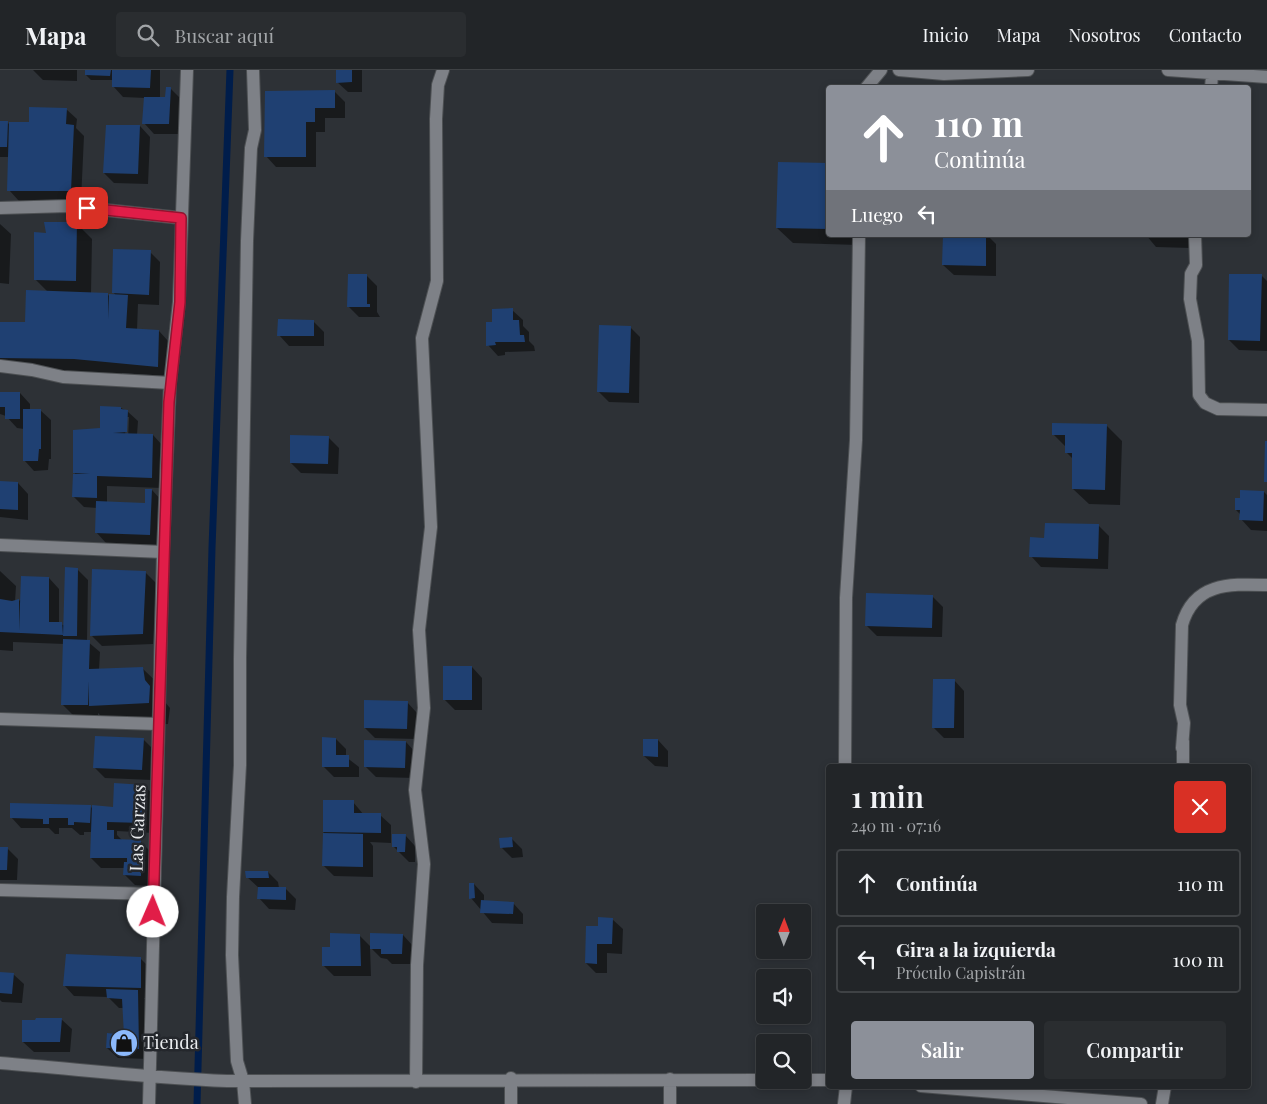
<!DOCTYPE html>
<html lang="es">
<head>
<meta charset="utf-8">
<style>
  body { margin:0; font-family:"Playfair Display",serif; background:#2a2d30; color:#f1f3f6; height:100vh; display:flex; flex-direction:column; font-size:19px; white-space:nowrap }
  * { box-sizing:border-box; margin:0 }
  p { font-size:16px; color:#a2a5a8 }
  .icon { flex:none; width:28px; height:28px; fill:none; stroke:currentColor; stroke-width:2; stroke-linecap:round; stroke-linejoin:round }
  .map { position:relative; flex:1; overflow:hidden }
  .sheet { position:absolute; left:826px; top:694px; width:425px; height:325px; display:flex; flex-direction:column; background:#222528; border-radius:5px; box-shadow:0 2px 8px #0003,0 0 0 1px #3f4245 }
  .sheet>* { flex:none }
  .guide { position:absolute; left:826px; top:15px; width:425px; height:152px; border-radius:5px; box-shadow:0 2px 8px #0003,0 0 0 1px #3f4245; background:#8c9099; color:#fff; overflow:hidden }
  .needle { width:32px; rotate:1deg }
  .controls { position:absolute; left:756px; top:834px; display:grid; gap:10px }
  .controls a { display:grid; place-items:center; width:55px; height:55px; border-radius:5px; background:#222528; box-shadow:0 2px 8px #0003,0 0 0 1px #3f4245; font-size:25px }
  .pin { position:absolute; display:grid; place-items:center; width:42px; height:42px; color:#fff; margin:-21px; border-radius:10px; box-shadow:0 2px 8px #0006 }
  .me { position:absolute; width:55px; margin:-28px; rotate:1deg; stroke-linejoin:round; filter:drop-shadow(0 0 4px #0008) }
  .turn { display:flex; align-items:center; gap:18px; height:105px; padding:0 25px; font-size:22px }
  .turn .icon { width:65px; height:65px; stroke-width:2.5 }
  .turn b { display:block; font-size:35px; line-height:42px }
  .then { display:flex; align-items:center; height:48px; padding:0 25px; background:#0003; gap:10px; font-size:19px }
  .round { display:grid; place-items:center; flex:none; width:52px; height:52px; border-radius:5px; background:#2a2d30 }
  .head { display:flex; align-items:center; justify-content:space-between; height:85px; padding:0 25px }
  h1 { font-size:30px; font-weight:600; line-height:38px }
  .primary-button { display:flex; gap:10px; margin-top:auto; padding:10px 25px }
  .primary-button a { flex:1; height:58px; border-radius:5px; background:#8c9099; color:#fff; font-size:20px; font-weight:600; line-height:58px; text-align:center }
  .primary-button a+a { background:#2a2d30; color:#f1f3f6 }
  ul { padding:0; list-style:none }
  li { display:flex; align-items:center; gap:15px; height:68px; margin:0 10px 8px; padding:0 15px; border:2px solid #3f4245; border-radius:5px }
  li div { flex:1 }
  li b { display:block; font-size:19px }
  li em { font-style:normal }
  header { display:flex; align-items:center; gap:30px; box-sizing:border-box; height:70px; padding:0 25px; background:#222528; border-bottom:1px solid #3f4245 }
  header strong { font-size:24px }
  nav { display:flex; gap:28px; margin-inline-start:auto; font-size:18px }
  .search { width:350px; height:45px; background:#2a2d30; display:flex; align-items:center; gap:12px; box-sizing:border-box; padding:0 18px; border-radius:5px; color:#a2a5a8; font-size:19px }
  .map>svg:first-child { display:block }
</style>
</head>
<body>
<header>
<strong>Mapa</strong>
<div class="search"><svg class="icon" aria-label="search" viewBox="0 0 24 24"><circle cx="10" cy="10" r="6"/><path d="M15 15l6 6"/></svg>Buscar aquí</div>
<nav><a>Inicio</a><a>Mapa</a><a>Nosotros</a><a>Contacto</a></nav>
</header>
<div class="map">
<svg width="1267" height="1034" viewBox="0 0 1267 1034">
  <rect width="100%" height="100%" fill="#2d3136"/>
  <path fill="#0007" fill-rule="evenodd" d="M 33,0 L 77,0 L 77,11 L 43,10 Z
    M 86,0 L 160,0 L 160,28 L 166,28 L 171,19 L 181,29 L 179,64 L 154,64 L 144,53 L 145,28 L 123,27 L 113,16 L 113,10 L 91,10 L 86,5 Z
    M 337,0 L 362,0 L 362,22 L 348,22 L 337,12 Z
    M 266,22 L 335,22 L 345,32 L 345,48 L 325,48 L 325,62 L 316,62 L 316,97 L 276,97 L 266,86 Z
    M 66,39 L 77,49 L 76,58 L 84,66 L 81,131 L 19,131 L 9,120 L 9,87 L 0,87 L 0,52 L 7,52 L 10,55 L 30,54 Z
    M 140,56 L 150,67 L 148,114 L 114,113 L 104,103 Z
    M 829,95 L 829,165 L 859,165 L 858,175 L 793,173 L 777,158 Z
    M 76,153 L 92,169 L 91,224 L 116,226 L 114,223 L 150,182 L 160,192 L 159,235 L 138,234 L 137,260 L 159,261 L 169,272 L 168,306 L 122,303 L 122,308 L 9,298 L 0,289 L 0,253 L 24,254 L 48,222 L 35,209 L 47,164 Z
    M 0,154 L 11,164 L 9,214 L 0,213 Z
    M 944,165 L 987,165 L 996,174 L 996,206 L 954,205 L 943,195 Z
    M 1146,165 L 1190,165 L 1190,178 L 1156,177 Z
    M 1261,205 L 1267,211 L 1267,281 L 1239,280 L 1229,270 Z
    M 367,206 L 377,216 L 377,242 L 380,247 L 359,247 L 348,236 Z
    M 512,240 L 523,250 L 523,256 L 529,262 L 529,271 L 534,276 L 535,281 L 505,282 L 505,285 L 498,286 L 488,275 L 493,253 Z
    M 313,251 L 324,262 L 324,276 L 289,276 L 279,265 Z
    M 630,257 L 640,267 L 639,333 L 609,332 L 598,321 Z
    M 0,323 L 20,323 L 30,334 L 30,340 L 40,340 L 51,350 L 51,389 L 49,389 L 48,400 L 34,401 L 24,390 L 24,359 L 17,358 L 6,346 L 0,344 Z
    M 121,338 L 127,341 L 138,351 L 137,365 L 153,365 L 163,376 L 162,418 L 107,416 L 107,432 L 146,434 L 152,420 L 162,431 L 160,475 L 106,473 L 96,462 L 97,438 L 84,437 L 73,426 L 76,405 L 74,402 L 101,360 ZM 126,347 L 129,347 L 128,369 L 125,369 Z
    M 1107,356 L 1122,371 L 1120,435 L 1089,434 L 1073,419 L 1074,390 L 1066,382 L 1066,377 L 1053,364 Z
    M 328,367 L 339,378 L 338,404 L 301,403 L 291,393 Z
    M 0,413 L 18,413 L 28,424 L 28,450 L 0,447 Z
    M 1264,422 L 1267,425 L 1267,461 L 1251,460 L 1241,449 L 1241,445 L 1236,440 L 1241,429 Z
    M 1099,456 L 1109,466 L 1108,499 L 1041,497 L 1031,486 L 1045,469 Z
    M 77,499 L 88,510 L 87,571 L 100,582 L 99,600 L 143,599 L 164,619 L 165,632 L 170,638 L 168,654 L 111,656 L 98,643 L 98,645 L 73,645 L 62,634 L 64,574 L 13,572 L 13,581 L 0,580 L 0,501 L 16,516 L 15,532 L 21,530 L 49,508 L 59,519 L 59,553 L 65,556 Z
    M 145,502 L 156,513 L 153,574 L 102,576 L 92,566 Z
    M 932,526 L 943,537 L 942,567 L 877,566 L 866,555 Z
    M 472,597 L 482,608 L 482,640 L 455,640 L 444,629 Z
    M 954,610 L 964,621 L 964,668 L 944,668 L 934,658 Z
    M 407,632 L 417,643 L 417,669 L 375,668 L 365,658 Z
    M 143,669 L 154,680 L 152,710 L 105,708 L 95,698 Z
    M 336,669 L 346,679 L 346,687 L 359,697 L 359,707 L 334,707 L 323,696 Z
    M 658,670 L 668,681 L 668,697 L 655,696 L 644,686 Z
    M 406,672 L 416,683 L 415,708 L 376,707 L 365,696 Z
    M 144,716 L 155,726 L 153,763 L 117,761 L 117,765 L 123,771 L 141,772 L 151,782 L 151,816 L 135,815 L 125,805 L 125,798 L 101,798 L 91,788 L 92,762 L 84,762 L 84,765 L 80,765 L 72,758 L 59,758 L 59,764 L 55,764 L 49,758 L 21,758 L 11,747 L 90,736 L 93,739 L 114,738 Z
    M 324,732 L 353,732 L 364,745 L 380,745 L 391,755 L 391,773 L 370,772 L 373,776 L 373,807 L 334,806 L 323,795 Z
    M 405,765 L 415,776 L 415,792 L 409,792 L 393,776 Z
    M 511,768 L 522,779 L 523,787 L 512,788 L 502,778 Z
    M 0,778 L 7,778 L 18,789 L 17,810 L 0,810 Z
    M 268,802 L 278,812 L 279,818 L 285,818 L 296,829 L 295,840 L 269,839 L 259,828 L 259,818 L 247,807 Z
    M 474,814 L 484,825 L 484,832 L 513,833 L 523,844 L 523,854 L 492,853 L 471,828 Z
    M 612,849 L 623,859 L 622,884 L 607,883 L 607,903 L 596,903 L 586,893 L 599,857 Z
    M 359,865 L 371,877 L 403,865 L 413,876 L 412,894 L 392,894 L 387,889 L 381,888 L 370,877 L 371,906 L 334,906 L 323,895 L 331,878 Z
    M 140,888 L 151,899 L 151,928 L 144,928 L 148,932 L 149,989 L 118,988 L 107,978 L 125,967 L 124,938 L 119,938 L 108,927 L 74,926 L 64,915 Z
    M 0,903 L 13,904 L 24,914 L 22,933 L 2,932 L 0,930 Z
    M 61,949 L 72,959 L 70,982 L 34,982 L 23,972 Z"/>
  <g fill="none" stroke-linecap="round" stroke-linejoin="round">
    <path stroke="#001d4b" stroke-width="7" d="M 197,1034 L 212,478 L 230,0"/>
  </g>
  <path fill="#1f4072" d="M 85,0 L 111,0 L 110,6 L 85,5 Z
    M 112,0 L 151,0 L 150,18 L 112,17 Z
    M 336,0 L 352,0 L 352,12 L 336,13 Z
    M 166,17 L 171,17 L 169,54 L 142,54 L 144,27 L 165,27 Z
    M 335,20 L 335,38 L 315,38 L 315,52 L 306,52 L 306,87 L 264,87 L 265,21 Z
    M 29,37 L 67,38 L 66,54 L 74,55 L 71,121 L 7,121 L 9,52 L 29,52 Z
    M 0,51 L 8,51 L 7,77 L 0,77 Z
    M 106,55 L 140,55 L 138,104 L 103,103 Z
    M 778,92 L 829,93 L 829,159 L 776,158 Z
    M 44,152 L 77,152 L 76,211 L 34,210 L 34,162 L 46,163 Z
    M 943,165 L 986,165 L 986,196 L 942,195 Z
    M 1142,165 L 1180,165 L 1180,168 Z
    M 113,179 L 151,180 L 149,225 L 112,223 Z
    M 348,204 L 367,204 L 367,234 L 370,234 L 370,237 L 347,237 Z
    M 1229,204 L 1262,204 L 1260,271 L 1228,270 Z
    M 26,220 L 108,223 L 108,249 L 109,224 L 128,225 L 126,258 L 159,260 L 158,297 L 74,289 L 0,288 L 0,252 L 25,252 Z
    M 513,238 L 513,250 L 519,250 L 520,265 L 524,265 L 525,272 L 495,272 L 496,275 L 486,276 L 486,252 L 492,252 L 492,239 Z
    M 278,249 L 314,250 L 314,266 L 277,266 Z
    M 599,255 L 631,256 L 629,323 L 597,322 Z
    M 0,322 L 20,322 L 20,349 L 5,349 L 5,337 L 0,337 Z
    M 100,336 L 121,337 L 121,339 L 128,340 L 127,362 L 113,363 L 153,364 L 152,408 L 97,406 L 97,428 L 72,427 L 73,404 L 90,404 L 73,403 L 73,360 L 100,358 Z
    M 23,339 L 41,339 L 41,379 L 39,379 L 38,391 L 23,391 Z
    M 1052,353 L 1107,354 L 1105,420 L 1072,419 L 1072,383 L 1065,383 L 1065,365 L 1052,365 Z
    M 290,365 L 329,366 L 328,394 L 290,393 Z
    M 1265,371 L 1267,371 L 1267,412 L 1264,412 Z
    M 0,411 L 18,412 L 18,440 L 0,439 Z
    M 145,419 L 152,419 L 150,465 L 95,463 L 96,431 L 145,433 Z
    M 1240,420 L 1264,421 L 1263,451 L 1239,450 L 1240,440 L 1235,440 L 1235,428 L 1240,428 Z
    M 1045,453 L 1099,454 L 1098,489 L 1029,487 L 1030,467 L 1044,468 Z
    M 65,497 L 78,498 L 77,566 L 63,566 Z
    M 92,499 L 146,501 L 143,564 L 90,566 Z
    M 21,506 L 49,507 L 49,552 L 62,552 L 63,565 L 0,562 L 0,529 L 12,531 L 19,529 L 19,561 Z
    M 866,523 L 933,525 L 932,558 L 865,556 Z
    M 63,569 L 90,570 L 89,599 L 143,597 L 145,610 L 150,616 L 149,633 L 89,636 L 89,611 L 88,635 L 61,635 Z
    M 443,596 L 472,596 L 472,630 L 443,630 Z
    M 933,609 L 955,609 L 954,658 L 932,658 Z
    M 364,630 L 408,631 L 407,659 L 364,658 Z
    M 95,666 L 144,668 L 142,700 L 93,698 Z
    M 322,667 L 336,668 L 336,685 L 349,685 L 349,697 L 322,697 Z
    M 643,669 L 658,669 L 658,687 L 643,686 Z
    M 364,670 L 406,671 L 405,698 L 364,697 Z
    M 114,713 L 145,715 L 143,753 L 107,752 L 107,760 L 114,760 L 114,769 L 141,770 L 141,806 L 123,805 L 124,792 L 127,792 L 127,788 L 90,788 L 92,735 L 113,737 Z
    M 323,730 L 354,730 L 354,743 L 381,743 L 381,763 L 323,762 Z
    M 10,733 L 91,735 L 90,753 L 74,752 L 74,755 L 68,755 L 68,748 L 49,748 L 49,754 L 43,754 L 43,749 L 10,748 Z
    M 323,763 L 363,764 L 363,797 L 322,796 Z
    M 392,764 L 406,764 L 405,782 L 397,782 L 397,777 L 392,777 Z
    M 512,767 L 513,777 L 500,778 L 499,768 Z
    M 0,777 L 8,777 L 7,800 L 0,800 Z
    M 245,801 L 268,801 L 269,808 L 246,808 Z
    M 469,813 L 474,813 L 475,828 L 469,829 Z
    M 258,817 L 286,817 L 286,830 L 257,829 Z
    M 481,830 L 514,832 L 513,844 L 480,843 Z
    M 598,847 L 613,848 L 612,874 L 597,874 L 597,894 L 585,893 L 586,856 L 598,856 Z
    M 330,863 L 360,864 L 361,896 L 322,896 L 322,877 L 330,877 Z
    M 370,863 L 403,864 L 402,884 L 381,884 L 381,879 L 370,879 Z
    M 66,884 L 141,887 L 141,918 L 63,916 Z
    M 0,902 L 14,903 L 12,924 L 0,923 Z
    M 106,919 L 138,920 L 139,979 L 106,978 L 107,963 L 124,965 L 122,929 L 107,928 Z
    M 36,948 L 62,948 L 60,972 L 22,972 L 22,950 L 35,950 Z"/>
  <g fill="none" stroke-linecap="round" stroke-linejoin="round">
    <defs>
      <path id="minor" d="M 899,0 L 944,4 L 1028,0
        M 1168,0 L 1267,7
        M 866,18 L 881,0
        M 1211,18 L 1212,5
        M 0,138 L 68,136 L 181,148
        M 1195,165 L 1196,195 L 1191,204 L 1190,229 L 1198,271 L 1199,325 L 1205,333 L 1218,339 L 1267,340
        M 0,296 L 32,300 L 63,307 L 170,313
        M 0,475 L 163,482
        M 0,649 L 158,654
        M 1183,671 L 1183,696
        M 1182,678 L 1184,653 L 1180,635 L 1182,555 C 1194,512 1230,514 1267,515
        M 845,696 L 846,528 L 856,370 L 859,165
        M 0,820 L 154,824
        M 0,993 C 76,999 151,1008 227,1011 L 765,1010
        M 802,1010 L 829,1010
        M 416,1012 L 417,895 L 424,794 L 415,720 L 424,638 L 419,560 L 431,457 L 422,268 L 437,211 L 436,49 L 438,15 L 443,0
        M 921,1016 L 1141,1034
        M 149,1034 L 163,482 L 170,313 L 179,232 L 187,0
        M 245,1034 L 243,1011 L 237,991 L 232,885 L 233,827 L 240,695 L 240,588 L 247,171 L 251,78 L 255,60 L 253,0
        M 511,1034 L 511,1008
        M 670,1034 L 670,1009
        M 844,1034 L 846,1016
        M 1162,1034 L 1165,1016"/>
    </defs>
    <use href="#minor" stroke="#4d5053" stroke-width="14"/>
    <use href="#minor" stroke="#7e8187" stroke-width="12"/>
  </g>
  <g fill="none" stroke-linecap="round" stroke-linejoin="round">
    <defs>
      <path id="route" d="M 87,138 L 181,148 L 180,232 L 169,332 L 153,842"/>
    </defs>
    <use href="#route" stroke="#92132f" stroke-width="12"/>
    <use href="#route" stroke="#e11d48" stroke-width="9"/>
  </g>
  <defs>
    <symbol id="shop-disc" viewBox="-11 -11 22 22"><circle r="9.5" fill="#8cb9fc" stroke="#24272c"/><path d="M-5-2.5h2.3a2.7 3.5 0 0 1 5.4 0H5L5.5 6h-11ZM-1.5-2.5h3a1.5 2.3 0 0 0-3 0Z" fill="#111"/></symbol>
  </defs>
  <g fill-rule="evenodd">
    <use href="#shop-disc" x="108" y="957" width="32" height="32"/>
  </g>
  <g text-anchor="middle" stroke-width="5" stroke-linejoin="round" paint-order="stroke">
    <g font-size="18" fill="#e9ebee" stroke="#24272c">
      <text transform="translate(138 758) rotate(-88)" y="6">Las Garzas</text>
    </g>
    <g font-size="18" fill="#e9ebee" stroke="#24272c" text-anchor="start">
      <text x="143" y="979">Tienda</text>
    </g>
  </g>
</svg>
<div class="controls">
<a><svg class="needle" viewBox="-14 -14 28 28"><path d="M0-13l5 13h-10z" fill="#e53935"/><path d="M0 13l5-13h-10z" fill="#a2a5a8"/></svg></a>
<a><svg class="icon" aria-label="sound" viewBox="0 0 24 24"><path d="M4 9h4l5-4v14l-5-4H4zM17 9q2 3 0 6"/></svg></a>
<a><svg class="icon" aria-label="search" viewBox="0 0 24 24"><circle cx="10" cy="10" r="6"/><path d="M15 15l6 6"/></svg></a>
</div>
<div class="pin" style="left:87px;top:138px;background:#d93025"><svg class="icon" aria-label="arrive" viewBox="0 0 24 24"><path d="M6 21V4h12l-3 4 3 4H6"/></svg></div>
<svg class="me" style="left:153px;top:842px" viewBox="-20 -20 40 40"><circle r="19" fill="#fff"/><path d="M0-13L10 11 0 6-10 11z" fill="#e11d48"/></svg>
<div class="guide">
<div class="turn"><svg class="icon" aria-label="ahead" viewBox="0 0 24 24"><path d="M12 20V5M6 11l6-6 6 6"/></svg><div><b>110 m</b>Continúa</div></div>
<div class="then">Luego<svg class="icon" aria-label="left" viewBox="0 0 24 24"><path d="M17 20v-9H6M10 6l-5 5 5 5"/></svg></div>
</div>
<section class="sheet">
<div class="head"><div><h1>1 min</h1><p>240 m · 07:16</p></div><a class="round" style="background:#d93025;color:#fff"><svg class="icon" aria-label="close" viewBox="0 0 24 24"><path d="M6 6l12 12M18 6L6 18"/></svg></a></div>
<ul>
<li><svg class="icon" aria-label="ahead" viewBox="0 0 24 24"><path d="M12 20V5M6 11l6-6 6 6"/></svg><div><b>Continúa</b></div><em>110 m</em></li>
<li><svg class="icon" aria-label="left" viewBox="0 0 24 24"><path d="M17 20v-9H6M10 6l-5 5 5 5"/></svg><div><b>Gira a la izquierda</b><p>Próculo Capistrán</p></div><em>100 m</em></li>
</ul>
<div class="primary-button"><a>Salir</a><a>Compartir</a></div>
</section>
</div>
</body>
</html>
